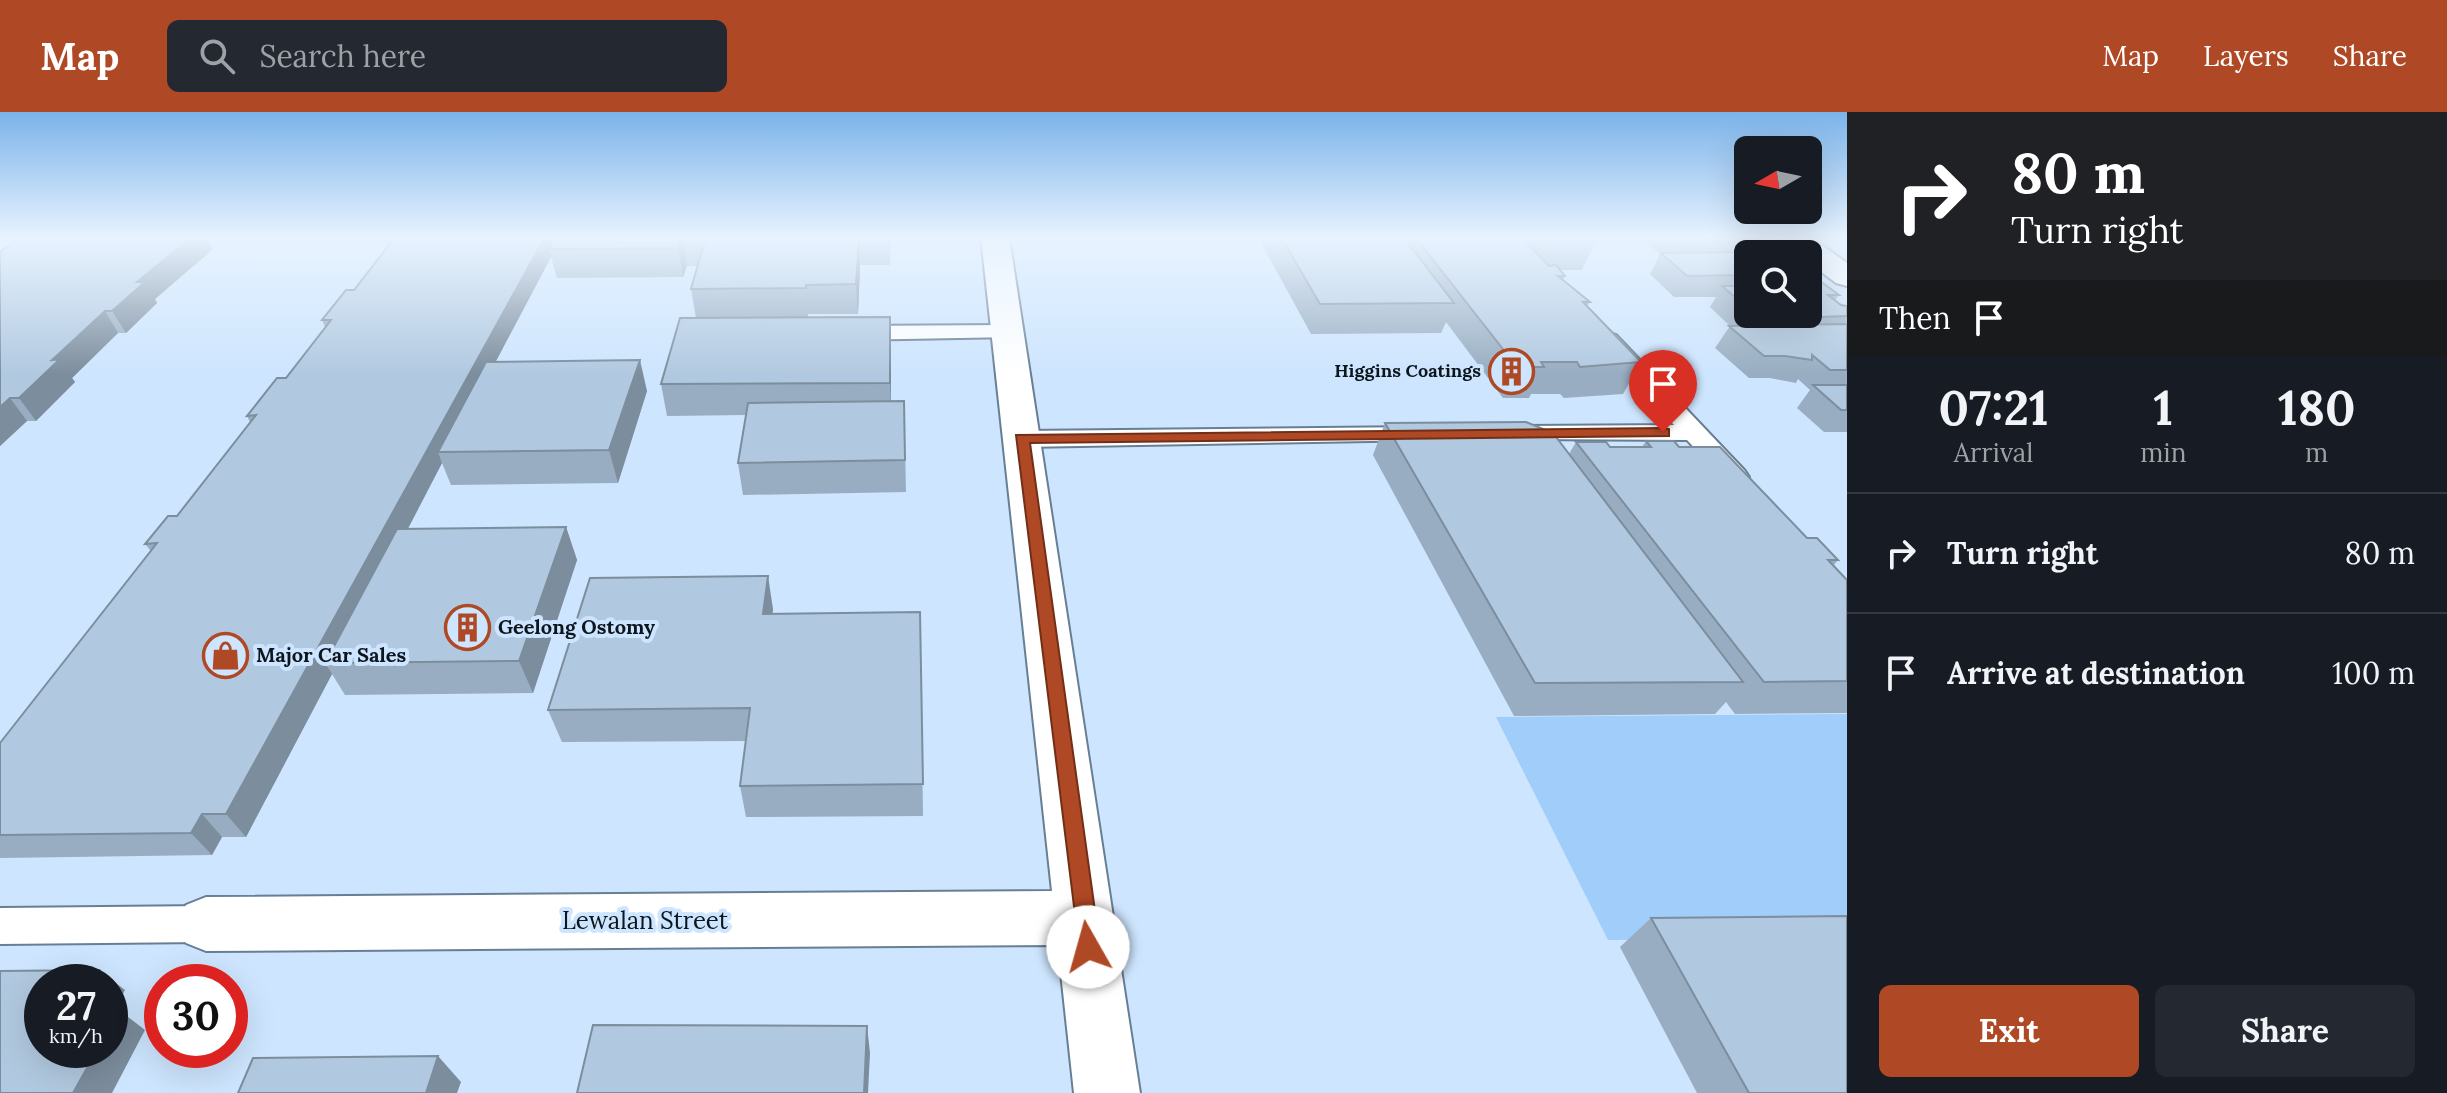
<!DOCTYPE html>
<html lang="en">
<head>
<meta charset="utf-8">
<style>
  body { margin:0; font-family:Lora,serif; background:#242831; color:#f1f3f6; height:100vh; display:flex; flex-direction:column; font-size:30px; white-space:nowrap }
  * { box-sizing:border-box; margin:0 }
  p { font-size:26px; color:#9ea1a6 }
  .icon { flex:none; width:44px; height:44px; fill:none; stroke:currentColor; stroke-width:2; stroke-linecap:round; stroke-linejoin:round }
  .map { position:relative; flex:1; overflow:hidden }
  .drawer { display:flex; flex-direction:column; background:#171b24; width:600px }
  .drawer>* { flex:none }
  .hud { background:#202124; color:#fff; overflow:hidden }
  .needle { width:52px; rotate:261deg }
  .fabs { position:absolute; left:1734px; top:24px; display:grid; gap:16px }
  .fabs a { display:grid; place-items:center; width:88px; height:88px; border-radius:12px; background:#171b24; box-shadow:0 8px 32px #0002; font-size:40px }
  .speed { position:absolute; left:24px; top:852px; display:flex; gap:16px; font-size:40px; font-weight:700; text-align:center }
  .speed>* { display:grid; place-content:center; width:104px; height:104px; border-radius:50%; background:#171b24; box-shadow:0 8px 32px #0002; line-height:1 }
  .speed small { font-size:20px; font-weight:400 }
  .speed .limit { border:12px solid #d22; background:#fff; color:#111 }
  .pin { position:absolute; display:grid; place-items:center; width:68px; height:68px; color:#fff; margin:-82px -34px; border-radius:50% 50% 50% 0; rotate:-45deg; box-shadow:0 0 8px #0007 }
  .pin .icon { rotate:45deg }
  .me { position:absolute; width:88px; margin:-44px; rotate:353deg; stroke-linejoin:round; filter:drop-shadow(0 0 6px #0008) }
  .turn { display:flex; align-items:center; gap:28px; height:168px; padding:0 32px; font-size:36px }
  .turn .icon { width:104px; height:104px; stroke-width:2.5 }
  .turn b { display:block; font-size:56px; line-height:68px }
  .then { display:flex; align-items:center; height:76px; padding:0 32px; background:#0003; gap:16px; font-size:30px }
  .eta { display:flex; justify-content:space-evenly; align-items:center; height:136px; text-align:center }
  .eta b { font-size:48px; font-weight:700; line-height:56px }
  .button { display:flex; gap:16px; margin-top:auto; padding:16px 32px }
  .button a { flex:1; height:92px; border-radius:12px; background:#af4824; color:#fff; font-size:32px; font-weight:700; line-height:92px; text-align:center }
  .button a+a { background:#242831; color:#f1f3f6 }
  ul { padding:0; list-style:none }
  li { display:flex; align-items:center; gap:24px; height:120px; padding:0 32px; border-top:2px solid #363941 }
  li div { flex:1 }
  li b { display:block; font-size:30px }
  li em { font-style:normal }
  header { display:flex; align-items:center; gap:48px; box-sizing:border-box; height:112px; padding:0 40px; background:#af4824; color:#fff }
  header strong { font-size:38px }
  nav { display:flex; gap:44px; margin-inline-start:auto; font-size:28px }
  .search { width:560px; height:72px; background:#242831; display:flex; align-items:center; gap:20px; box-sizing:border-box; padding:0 28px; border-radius:12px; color:#9ea1a6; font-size:30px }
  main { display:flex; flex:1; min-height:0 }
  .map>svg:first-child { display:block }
</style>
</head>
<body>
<header>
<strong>Map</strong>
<div class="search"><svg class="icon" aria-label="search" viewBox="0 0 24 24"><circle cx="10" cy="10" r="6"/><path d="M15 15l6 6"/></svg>Search here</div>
<nav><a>Map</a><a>Layers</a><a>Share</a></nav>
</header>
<main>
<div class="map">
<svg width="1847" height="981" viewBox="0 0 1847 981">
  <rect width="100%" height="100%" fill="#cde5fe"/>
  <path fill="#a0cdfa" d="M 1847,602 L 1847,826 L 1608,828 L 1496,605 Z"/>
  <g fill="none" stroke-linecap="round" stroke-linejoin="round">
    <defs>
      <path id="service" d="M 1007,213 L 1018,220 L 1015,225 L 849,228 L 838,221 L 849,214 Z
        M 1608,221 L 1616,223 L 1745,359 L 1749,365 L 1745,371 L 1727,371 L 1687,328 L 1502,327 L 1498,322 L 1511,314 L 1674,313 L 1600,233 L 1597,228 L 1600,223 Z
        M 1419,315 L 1428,318 L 1432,323 L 1428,328 L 1022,335 L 1009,327 L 1022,319 Z
        M 206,794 L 220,799 L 226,812 L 220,825 L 206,830 L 0,832 L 0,796 Z"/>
      <path id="minor" d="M 981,125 L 1009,125 L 1140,981 L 1074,981 L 1058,833 L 206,839 L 186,831 L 177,812 L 186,793 L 206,785 L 1052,779 Z
        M 1778,125 L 1810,125 L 1847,151 L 1847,174 L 1836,171 L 1808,150 L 1808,142 L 1797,142 Z"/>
    </defs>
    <use href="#service" stroke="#687e93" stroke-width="4"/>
    <use href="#minor" stroke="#687e93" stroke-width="4"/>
    <use href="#service" fill="#fff" fill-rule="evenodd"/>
    <use href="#minor" fill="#fff" fill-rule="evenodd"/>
  </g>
  <path fill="#98adc1" d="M 20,125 L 206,125 L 213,137 L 155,187 L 157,191 L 126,221 L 118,221 L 72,266 L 75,270 L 36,309 L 27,309 L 0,334 Z
    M 555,125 L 891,125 L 890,153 L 860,153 L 858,202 L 808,202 L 808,205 L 890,205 L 891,289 L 904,289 L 906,380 L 743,383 L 738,351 L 746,303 L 667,304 L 661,272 L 696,206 L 691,177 L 698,154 L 687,154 L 683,165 L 557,166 L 551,145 L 496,249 L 647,279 L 618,371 L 451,373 L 442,351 L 408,417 L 566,415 L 577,448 L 533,581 L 345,583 L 332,562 L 246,725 L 222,725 L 212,743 L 0,746 L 0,631 L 151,439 L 145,432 L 177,404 L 250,310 L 247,304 L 286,266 L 325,215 L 322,208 L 354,178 L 388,135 L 385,128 L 554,127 Z
    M 1258,125 L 1591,125 L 1596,129 L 1582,158 L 1560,158 L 1565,164 L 1563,168 L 1590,190 L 1587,194 L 1641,250 L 1623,282 L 1564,286 L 1560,282 L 1531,282 L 1529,286 L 1503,286 L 1446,210 L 1441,221 L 1311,222 Z
    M 1640,125 L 1765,125 L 1761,132 L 1748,142 L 1748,202 L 1808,202 L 1808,167 L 1839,183 L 1835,188 L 1841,193 L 1847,194 L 1847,320 L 1824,320 L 1797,296 L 1810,278 L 1798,267 L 1796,271 L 1770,266 L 1749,266 L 1715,236 L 1730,214 L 1710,195 L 1716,185 L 1674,185 L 1650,162 L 1660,142 Z
    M 1385,311 L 1569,342 L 1576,330 L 1610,335 L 1642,335 L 1646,329 L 1679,335 L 1838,448 L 1833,454 L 1847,468 L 1847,601 L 1735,602 L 1726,590 L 1715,602 L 1514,604 L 1373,343 Z
    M 773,497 L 772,502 L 920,500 L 923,704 L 746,705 L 740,674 L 746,629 L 562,630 L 548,598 Z
    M 1651,806 L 1847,981 L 1697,981 L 1620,835 Z"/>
  <path fill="#7c8d9d" d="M 192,125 L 206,125 L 213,137 L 155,187 L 157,191 L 126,221 L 112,199 L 137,170 Z
    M 545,125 L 553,125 L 556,135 L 549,137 L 551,145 L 448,340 L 438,340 L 442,351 L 338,550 L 325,551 L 332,562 L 246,725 L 226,702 Z
    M 682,125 L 687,154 L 683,165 L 678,136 Z
    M 859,127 L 860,156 L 858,202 L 856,172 Z
    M 105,199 L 118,221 L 72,266 L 75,270 L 36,309 L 19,286 L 52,248 Z
    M 890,205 L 891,235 L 891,302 L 890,271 Z
    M 640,248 L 647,279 L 618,371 L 609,338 Z
    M 10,286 L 27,309 L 0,334 L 0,295 Z
    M 566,415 L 577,448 L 533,581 L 519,549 Z
    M 768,464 L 773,497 L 769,534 L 763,502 Z
    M 202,702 L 222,725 L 212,743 L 191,721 Z
    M 99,858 L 125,878 L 110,906 L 110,870 L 92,870 Z
    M 119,898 L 145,918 L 112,981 L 73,981 L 97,938 L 110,938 L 110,915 Z
    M 867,914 L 870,941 L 868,981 L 864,981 Z
    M 438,944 L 461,970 L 457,981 L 426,981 Z"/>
  <path fill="#b1c9e0" stroke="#7c8d9d" stroke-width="2" d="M 20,125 L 192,125 L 137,170 L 145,170 L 112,199 L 105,199 L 52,248 L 60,247 L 19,286 L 10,286 L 0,295 L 0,140 Z
    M 388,125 L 545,125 L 226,702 L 202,702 L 191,721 L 0,723 L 0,631 L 157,431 L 145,432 L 168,404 L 177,404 L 256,303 L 247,304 L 277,266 L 286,266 L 331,208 L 322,208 L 346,178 L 354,178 L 393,128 L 385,128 Z
    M 555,125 L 812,125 L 812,128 L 859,127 L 856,172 L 806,173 L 806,176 L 691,177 L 706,125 L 682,125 L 678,136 L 549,137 Z
    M 1281,125 L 1591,125 L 1596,129 L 1526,130 L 1549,154 L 1556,153 L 1565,164 L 1558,164 L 1590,190 L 1583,190 L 1641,250 L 1580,255 L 1577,250 L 1541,250 L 1544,255 L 1517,255 L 1419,130 L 1407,130 L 1454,191 L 1320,192 Z
    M 1775,132 L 1788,142 L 1748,142 L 1748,163 L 1687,164 L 1661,141 L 1751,140 L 1741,133 Z
    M 1808,167 L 1817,167 L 1839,183 L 1828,183 L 1841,193 L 1847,194 L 1847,204 L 1761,207 L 1756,202 L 1808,202 Z
    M 1722,174 L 1746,174 L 1748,175 L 1748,196 Z
    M 890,205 L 890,271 L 661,272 L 680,206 Z
    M 1847,212 L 1847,258 L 1830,258 L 1812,243 L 1812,248 L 1785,244 L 1764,244 L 1729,214 Z
    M 640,248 L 609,338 L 438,340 L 486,250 Z
    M 1813,273 L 1847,273 L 1847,298 L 1841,298 Z
    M 904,289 L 905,348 L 738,351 L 748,291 Z
    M 1526,310 L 1553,321 L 1743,570 L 1535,571 L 1385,311 Z
    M 1646,329 L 1674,329 L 1679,335 L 1720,335 L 1807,426 L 1817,426 L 1838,448 L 1828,448 L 1847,468 L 1847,569 L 1764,570 L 1576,330 L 1606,330 L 1610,335 L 1651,335 Z
    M 566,415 L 519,549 L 325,551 L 397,417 Z
    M 768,464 L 763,502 L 920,500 L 923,672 L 740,674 L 750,596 L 548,598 L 590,466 Z
    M 1847,804 L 1847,981 L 1749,981 L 1651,806 Z
    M 99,858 L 92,870 L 42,870 L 42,938 L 97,938 L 73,981 L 0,981 L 0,859 Z
    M 110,898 L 119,898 L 110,915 Z
    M 593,913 L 867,914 L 864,981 L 577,981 Z
    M 438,944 L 426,981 L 238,981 L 253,946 Z"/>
  <linearGradient id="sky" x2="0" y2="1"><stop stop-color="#7bb3ea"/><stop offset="0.48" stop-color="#e8f3ff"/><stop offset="1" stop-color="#e8f3ff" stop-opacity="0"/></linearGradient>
  <rect width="1847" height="262" fill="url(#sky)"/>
  <path fill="#af4824" stroke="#722f17" stroke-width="2" d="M 1663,316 L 1669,317 L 1669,324 L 1030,331 L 1100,835 L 1097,843 L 1088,847 L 1080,843 L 1016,323 Z"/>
  <defs>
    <symbol id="building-ring" viewBox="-11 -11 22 22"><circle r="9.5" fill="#cde5fe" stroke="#af4824" stroke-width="1.5"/><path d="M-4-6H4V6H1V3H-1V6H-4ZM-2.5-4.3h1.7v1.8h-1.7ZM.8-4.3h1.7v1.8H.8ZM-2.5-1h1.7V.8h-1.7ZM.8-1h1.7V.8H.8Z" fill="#af4824"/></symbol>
    <symbol id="shop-ring" viewBox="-11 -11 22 22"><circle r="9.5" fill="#cde5fe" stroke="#af4824" stroke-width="1.5"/><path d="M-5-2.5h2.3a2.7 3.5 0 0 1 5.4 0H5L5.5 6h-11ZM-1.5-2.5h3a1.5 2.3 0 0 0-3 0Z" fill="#af4824"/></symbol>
  </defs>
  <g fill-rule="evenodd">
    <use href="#building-ring" x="1486" y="234" width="51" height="51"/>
    <use href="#building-ring" x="442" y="490" width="51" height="51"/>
    <use href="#shop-ring" x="200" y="518" width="51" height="51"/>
  </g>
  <g text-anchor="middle" stroke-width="8" stroke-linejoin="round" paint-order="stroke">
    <g font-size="18" font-weight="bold" fill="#0d151d" stroke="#cde5fe" text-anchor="end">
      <text x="1481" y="265">Higgins Coatings</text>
    </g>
    <g font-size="20" font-weight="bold" fill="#0d151d" stroke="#cde5fe" text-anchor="start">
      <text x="498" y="522">Geelong Ostomy</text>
      <text x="256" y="550">Major Car Sales</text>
    </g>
    <g font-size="24" fill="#0d151d" stroke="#cde5fe">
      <text x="645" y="817">Lewalan Street</text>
    </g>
  </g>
</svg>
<div class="fabs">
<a><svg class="needle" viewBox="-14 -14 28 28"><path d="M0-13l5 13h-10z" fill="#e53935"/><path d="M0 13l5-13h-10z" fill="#9ea1a6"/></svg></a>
<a><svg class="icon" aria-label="search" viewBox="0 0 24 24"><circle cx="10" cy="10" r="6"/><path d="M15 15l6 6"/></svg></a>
</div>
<div class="speed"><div>27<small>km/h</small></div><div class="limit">30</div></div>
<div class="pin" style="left:1663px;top:320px;background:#d93025"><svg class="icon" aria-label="arrive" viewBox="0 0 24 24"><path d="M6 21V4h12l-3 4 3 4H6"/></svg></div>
<svg class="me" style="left:1088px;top:835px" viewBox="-20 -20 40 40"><circle r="19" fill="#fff"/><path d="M0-13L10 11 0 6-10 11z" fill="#af4824"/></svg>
</div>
<section class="drawer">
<div class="hud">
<div class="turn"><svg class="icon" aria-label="right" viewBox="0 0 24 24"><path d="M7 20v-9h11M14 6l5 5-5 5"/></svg><div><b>80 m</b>Turn right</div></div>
<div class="then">Then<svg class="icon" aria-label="arrive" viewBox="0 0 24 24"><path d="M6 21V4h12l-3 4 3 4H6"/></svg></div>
</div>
<div class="eta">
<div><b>07:21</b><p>Arrival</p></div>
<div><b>1</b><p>min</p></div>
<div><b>180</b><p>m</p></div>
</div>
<ul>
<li><svg class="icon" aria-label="right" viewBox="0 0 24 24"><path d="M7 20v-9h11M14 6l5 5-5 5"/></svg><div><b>Turn right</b></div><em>80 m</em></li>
<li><svg class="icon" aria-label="arrive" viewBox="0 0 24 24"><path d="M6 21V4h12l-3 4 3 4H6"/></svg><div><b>Arrive at destination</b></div><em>100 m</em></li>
</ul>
<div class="button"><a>Exit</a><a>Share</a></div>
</section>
</main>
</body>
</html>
